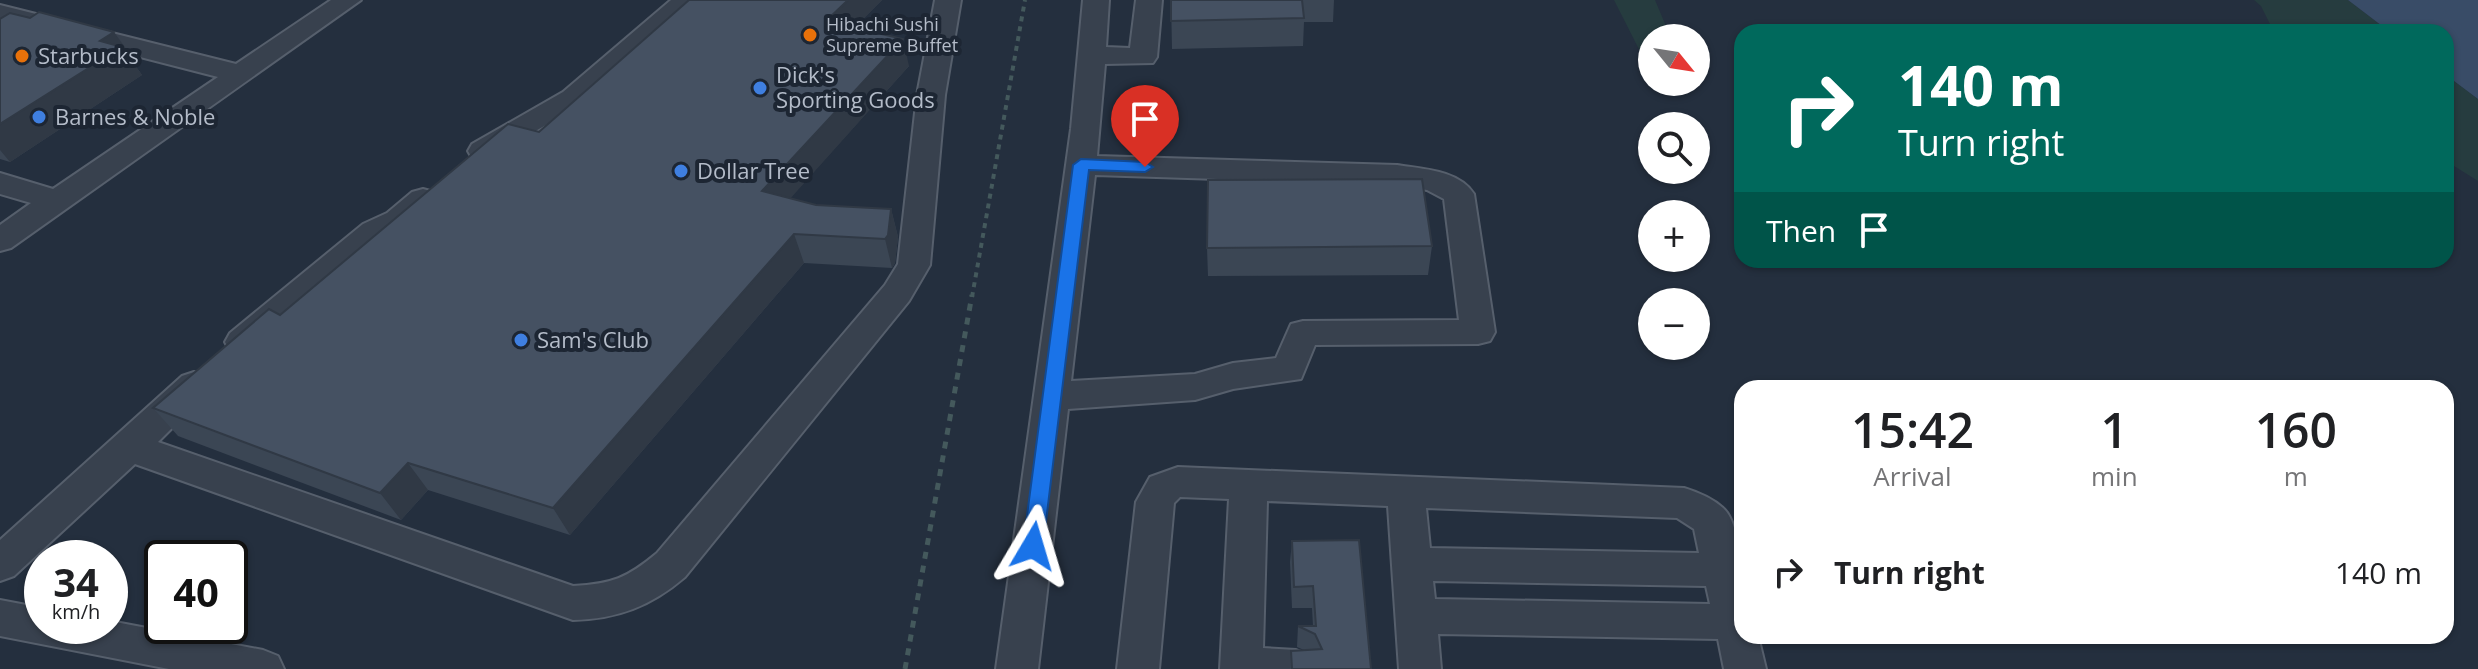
<!DOCTYPE html>
<html lang="en">
<head>
<meta charset="utf-8">
<style>
  body { margin:0; font-family:"Open Sans",sans-serif; background:#f6f6f6; color:#202124; height:100vh; display:flex; flex-direction:column; font-size:30px; white-space:nowrap }
  * { box-sizing:border-box; margin:0 }
  p { font-size:26px; color:#757577 }
  .icon { flex:none; width:44px; height:44px; fill:none; stroke:currentColor; stroke-width:2; stroke-linecap:round; stroke-linejoin:round }
  .map { position:relative; flex:1; overflow:hidden }
  .side { position:absolute; left:1734px; top:380px; width:720px; height:264px; display:flex; flex-direction:column; background:#fff; border-radius:24px; box-shadow:0 2px 6px #0004 }
  .side>* { flex:none }
  .top-card { position:absolute; left:1734px; top:24px; width:720px; height:244px; border-radius:24px; box-shadow:0 2px 6px #0004; background:#00695c; color:#fff; overflow:hidden }
  .needle { width:52px; rotate:120deg }
  .controls { position:absolute; left:1638px; top:24px; display:grid; gap:16px }
  .controls a { display:grid; place-items:center; width:72px; height:72px; border-radius:50%; background:#fff; box-shadow:0 2px 6px #0004; font-size:40px }
  .speed { position:absolute; left:24px; top:540px; display:flex; gap:16px; font-size:40px; font-weight:700; text-align:center }
  .speed>* { display:grid; place-content:center; width:104px; height:104px; border-radius:50%; background:#fff; box-shadow:0 2px 6px #0004; line-height:1 }
  .speed small { font-size:20px; font-weight:400 }
  .speed .limit { border:4px solid #111; border-radius:12px; background:#fff; color:#111 }
  .pin { position:absolute; display:grid; place-items:center; width:68px; height:68px; color:#fff; margin:-82px -34px; border-radius:50% 50% 50% 0; rotate:-45deg; box-shadow:0 0 8px #0007 }
  .pin .icon { rotate:45deg }
  .me { position:absolute; width:88px; margin:-44px; rotate:7deg; stroke-linejoin:round; filter:drop-shadow(0 0 6px #0008) }
  .turn { display:flex; align-items:center; gap:28px; height:168px; padding:0 32px; font-size:36px }
  .turn .icon { width:104px; height:104px; stroke-width:2.5 }
  .turn b { display:block; font-size:56px; line-height:68px }
  .then { display:flex; align-items:center; height:76px; padding:0 32px; background:#0003; gap:16px; font-size:30px }
  .eta { display:flex; justify-content:space-evenly; align-items:center; height:136px; text-align:center }
  .eta b { font-size:48px; font-weight:600; line-height:56px }
  ul { padding:0; list-style:none }
  li { display:flex; align-items:center; gap:24px; height:112px; padding:0 32px }
  li div { flex:1 }
  li b { display:block; font-size:30px }
  li em { font-style:normal }
  .map>svg:first-child { display:block }
</style>
</head>
<body>
<div class="map">
<svg width="2478" height="669" viewBox="0 0 2478 669">
  <rect width="100%" height="100%" fill="#242f3e"/>
  <path fill="#263c3f" d="M 1614,0 L 1655,0 L 1671,38 L 1652,38 L 1652,75 Z
    M 2254,0 L 2348,0 L 2390,32 L 2274,32 L 2261,6 Z
    M 2446,75 L 2478,99 L 2478,181 L 2446,161 Z"/>
  <path fill="#394c67" d="M 2348,0 L 2478,0 L 2478,99 L 2446,75 L 2446,32 L 2390,32 Z"/>
  <g fill="none" stroke-linecap="round" stroke-linejoin="round">
    <defs>
      <path id="minor" d="M 331,0 L 361,0 L 11,248 L 0,251 L 0,225 L 31,203 L 0,194 L 0,173 L 53,189 L 218,77 L 0,21 L 0,5 L 236,64 Z
        M 671,0 L 700,0 L 583,104 L 507,147 L 494,158 L 483,161 L 472,158 L 468,151 L 472,144 L 563,92 Z
        M 935,0 L 961,0 L 945,95 L 930,265 L 909,301 L 685,577 C 651,606 618,619 573,620 L 135,464 L 14,576 L 0,581 L 0,540 L 182,376 L 194,372 L 206,376 L 212,385 L 206,394 L 158,442 L 573,586 C 612,584 627,578 657,553 L 885,285 L 898,264 L 917,95 Z
        M 1083,0 L 1109,0 L 1106,47 L 1130,48 L 1136,0 L 1162,0 L 1157,57 L 1153,63 L 1105,64 L 1097,156 L 1397,165 C 1422,169 1459,170 1474,194 L 1495,332 L 1490,341 L 1478,344 L 1315,345 L 1301,379 L 1233,389 L 1195,400 L 1068,409 L 1038,669 L 996,669 L 1071,129 ZM 1095,175 L 1397,185 L 1427,190 L 1444,199 L 1459,320 L 1303,321 L 1291,324 L 1276,358 L 1233,363 L 1195,374 L 1071,381 Z
        M 423,189 L 434,192 L 438,199 L 409,227 L 385,240 L 254,351 L 242,355 L 230,351 L 225,342 L 230,333 L 363,224 L 387,213 L 412,192 Z
        M 1178,467 L 1684,488 C 1697,492 1712,498 1723,508 C 1745,527 1742,607 1742,636 L 1758,636 L 1766,669 L 1724,669 L 1718,639 L 1438,634 L 1441,669 L 1399,669 L 1388,506 L 1267,501 L 1263,648 L 1296,650 L 1311,656 L 1317,669 L 1220,669 L 1229,499 L 1180,497 L 1174,503 L 1159,669 L 1117,669 L 1136,502 L 1150,477 ZM 1426,508 L 1677,518 L 1694,529 L 1699,553 L 1430,548 ZM 1433,581 L 1706,586 L 1710,604 L 1435,599 Z
        M 0,600 L 42,608 L 42,626 L 110,626 L 110,621 L 263,650 L 278,656 L 284,669 L 169,669 L 0,636 Z"/>
    </defs>
    <use href="#minor" stroke="#565f6c" stroke-width="4"/>
    <path stroke="#44595c" stroke-width="4" stroke-dasharray="5 5" stroke-linecap="butt" d="M 972,297 L 1025,0"/>
    <path stroke="#44595c" stroke-width="5" stroke-dasharray="7 7" stroke-linecap="butt" d="M 905,669 L 972,295"/>
    <use href="#minor" fill="#38414e" fill-rule="evenodd"/>
  </g>
  <path fill="#3b4654" d="M 689,0 L 882,0 L 854,28 L 909,66 L 790,198 L 816,205 L 891,209 L 898,237 L 895,263 L 892,268 L 804,263 L 570,535 L 428,490 L 401,520 L 178,436 L 153,408 L 280,315 L 539,132 Z
    M 1171,0 L 1334,0 L 1333,22 L 1304,22 L 1303,46 L 1172,49 Z
    M 0,19 L 134,60 L 132,61 L 142,75 L 10,162 L 0,159 Z
    M 1432,246 L 1428,275 L 1208,276 L 1207,248 Z
    M 1292,541 L 1371,669 L 1290,669 L 1291,651 L 1304,650 L 1297,647 L 1298,626 L 1313,626 L 1312,608 L 1292,608 L 1290,562 Z"/>
  <path fill="#303945" d="M 848,0 L 882,0 L 834,49 L 826,21 Z
    M 114,32 L 134,60 L 132,61 L 142,75 L 10,162 L 0,150 L 0,124 L 100,41 Z
    M 903,39 L 909,66 L 772,219 L 762,191 Z
    M 891,209 L 898,237 L 895,263 L 892,268 L 885,239 Z
    M 794,234 L 804,263 L 570,535 L 553,508 Z
    M 408,463 L 428,490 L 401,520 L 380,493 Z"/>
  <path fill="#455162" stroke="#303945" stroke-width="2" d="M 689,0 L 848,0 L 826,21 L 903,39 L 762,191 L 816,205 L 891,209 L 888,235 L 885,239 L 794,234 L 553,508 L 408,463 L 380,493 L 153,408 L 269,309 L 280,315 L 508,124 L 539,132 Z
    M 1171,0 L 1302,0 L 1304,18 L 1171,21 Z
    M 39,12 L 114,32 L 100,41 L 122,47 L 0,124 L 0,19 L 10,13 L 30,18 Z
    M 1422,179 L 1432,246 L 1207,248 L 1208,180 Z
    M 1359,540 L 1371,669 L 1292,669 L 1291,651 L 1322,649 L 1315,634 L 1298,626 L 1316,626 L 1313,586 L 1294,587 L 1292,541 Z"/>
  <path fill="#1a73e8" stroke="#114b97" stroke-width="2" d="M 1081,159 L 1145,162 L 1153,167 L 1145,172 L 1089,170 L 1043,546 L 1040,552 L 1033,555 L 1026,552 L 1023,546 L 1073,165 Z"/>
  <g fill="#e8710a" stroke="#1d2633" stroke-width="3">
    <circle cx="810" cy="35" r="8"/>
    <circle cx="22" cy="56" r="8"/>
  </g>
  <g fill="#3f7fe0" stroke="#1d2633" stroke-width="3">
    <circle cx="760" cy="88" r="8"/>
    <circle cx="39" cy="117" r="8"/>
    <circle cx="681" cy="171" r="8"/>
    <circle cx="521" cy="340" r="8"/>
  </g>
  <g text-anchor="middle" stroke-width="8" stroke-linejoin="round" paint-order="stroke">
    <g font-size="18" fill="#b4bcc9" stroke="#1d2633" text-anchor="start">
      <text x="826" y="31">Hibachi Sushi<tspan x="826" dy="21">Supreme Buffet</tspan></text>
    </g>
    <g font-size="22" fill="#b4bcc9" stroke="#1d2633" text-anchor="start">
      <text x="38" y="64">Starbucks</text>
      <text x="776" y="83">Dick's<tspan x="776" dy="25">Sporting Goods</tspan></text>
      <text x="55" y="125">Barnes &amp; Noble</text>
      <text x="697" y="179">Dollar Tree</text>
      <text x="537" y="348">Sam's Club</text>
    </g>
  </g>
</svg>
<div class="controls">
<a><svg class="needle" viewBox="-14 -14 28 28"><path d="M0-13l5 13h-10z" fill="#e53935"/><path d="M0 13l5-13h-10z" fill="#757577"/></svg></a>
<a><svg class="icon" aria-label="search" viewBox="0 0 24 24"><circle cx="10" cy="10" r="6"/><path d="M15 15l6 6"/></svg></a>
<a>+</a>
<a>−</a>
</div>
<div class="speed"><div>34<small>km/h</small></div><div class="limit">40</div></div>
<div class="pin" style="left:1145px;top:167px;background:#d93025"><svg class="icon" aria-label="arrive" viewBox="0 0 24 24"><path d="M6 21V4h12l-3 4 3 4H6"/></svg></div>
<svg class="me" style="left:1033px;top:546px" viewBox="-20 -20 40 40"><path d="M0-17L14 15 0 8-14 15z" fill="#1a73e8" stroke="#fff" stroke-width="4"/></svg>
<div class="top-card">
<div class="turn"><svg class="icon" aria-label="right" viewBox="0 0 24 24"><path d="M7 20v-9h11M14 6l5 5-5 5"/></svg><div><b>140 m</b>Turn right</div></div>
<div class="then">Then<svg class="icon" aria-label="arrive" viewBox="0 0 24 24"><path d="M6 21V4h12l-3 4 3 4H6"/></svg></div>
</div>
<section class="side">
<div class="eta">
<div><b>15:42</b><p>Arrival</p></div>
<div><b>1</b><p>min</p></div>
<div><b>160</b><p>m</p></div>
</div>
<ul>
<li><svg class="icon" aria-label="right" viewBox="0 0 24 24"><path d="M7 20v-9h11M14 6l5 5-5 5"/></svg><div><b>Turn right</b></div><em>140 m</em></li>
</ul>
</section>
</div>
</body>
</html>
